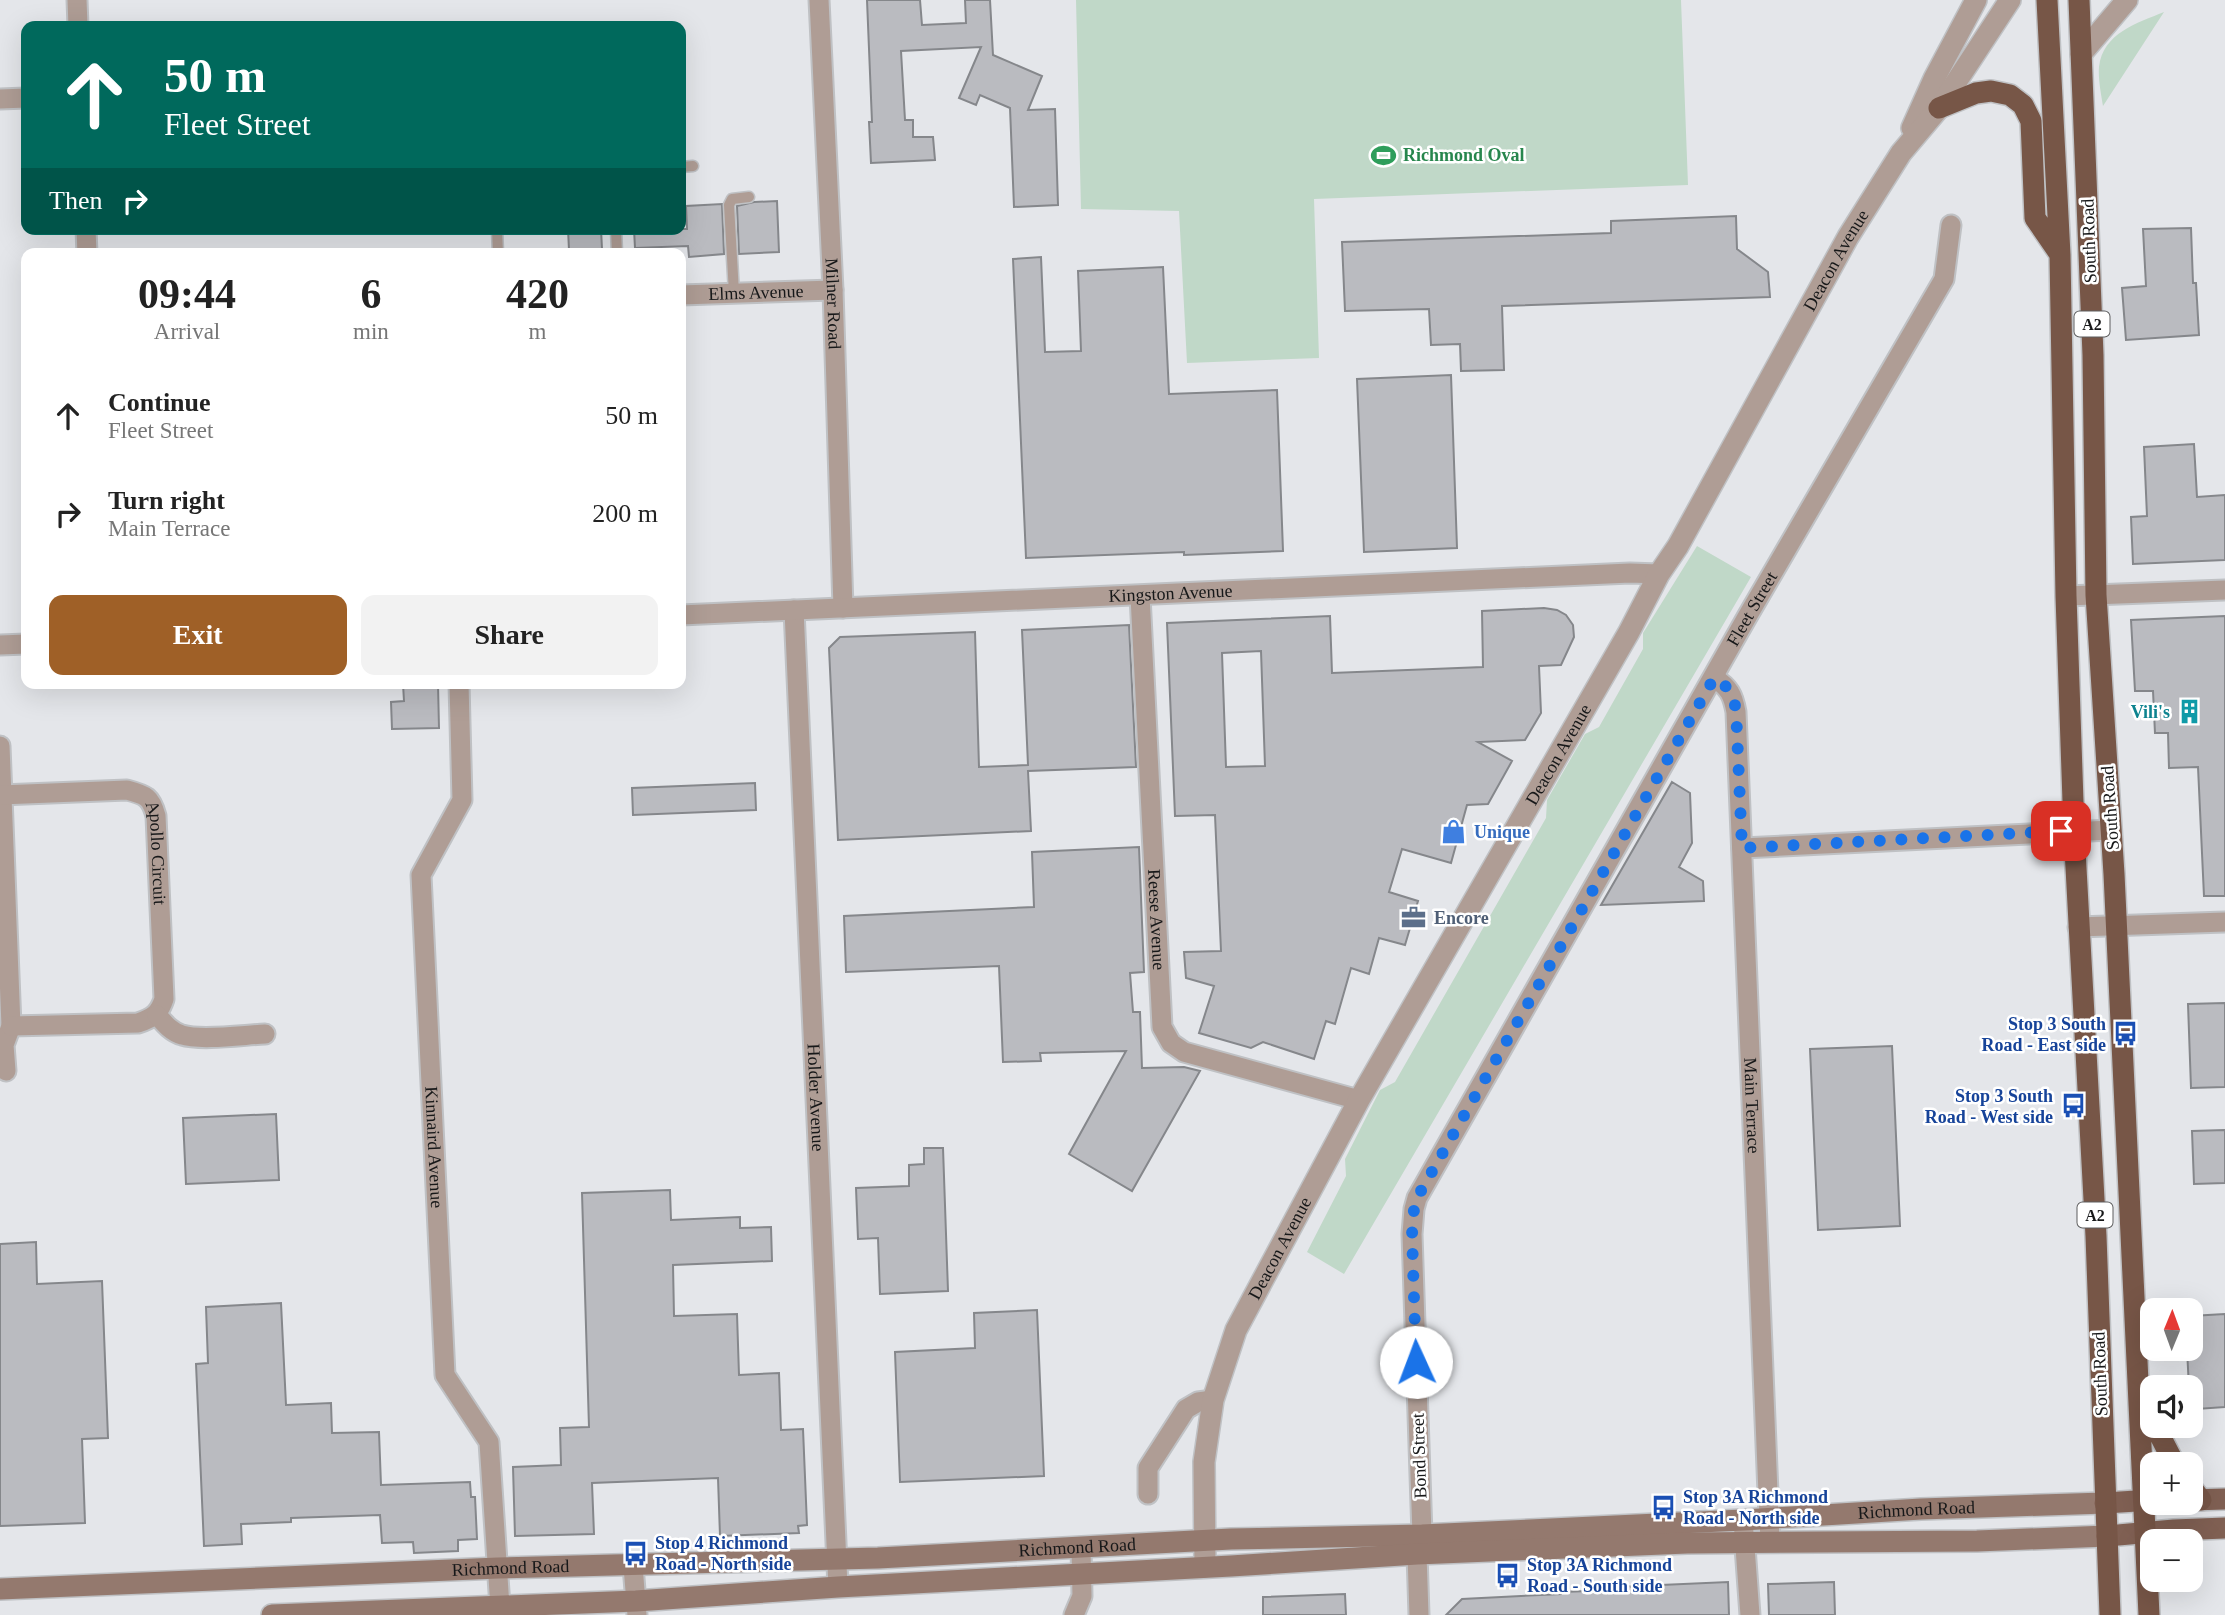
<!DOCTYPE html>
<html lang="en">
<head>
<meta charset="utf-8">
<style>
  body { margin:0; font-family:"Times New Roman",serif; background:#f2f2f2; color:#222; height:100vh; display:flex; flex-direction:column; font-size:26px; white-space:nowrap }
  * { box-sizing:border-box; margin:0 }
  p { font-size:23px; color:#767676 }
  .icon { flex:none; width:38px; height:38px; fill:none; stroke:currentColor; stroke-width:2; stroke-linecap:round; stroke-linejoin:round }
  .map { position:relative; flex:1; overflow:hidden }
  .side { position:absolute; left:21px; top:248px; width:665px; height:441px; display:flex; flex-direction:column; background:#fff; border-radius:14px; box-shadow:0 7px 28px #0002 }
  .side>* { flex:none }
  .banner { position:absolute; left:21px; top:21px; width:665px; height:214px; border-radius:14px; box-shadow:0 7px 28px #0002; background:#00695c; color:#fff; overflow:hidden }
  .needle { width:46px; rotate:1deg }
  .controls { position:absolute; left:2140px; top:1298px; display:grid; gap:14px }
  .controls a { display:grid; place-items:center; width:63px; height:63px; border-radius:14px; background:#fff; box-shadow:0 7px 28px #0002; font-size:35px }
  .pin { position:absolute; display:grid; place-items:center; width:60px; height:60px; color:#fff; margin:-30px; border-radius:14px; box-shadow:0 4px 10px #0006 }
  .me { position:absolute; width:77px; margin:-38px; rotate:358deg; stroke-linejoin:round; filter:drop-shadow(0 0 5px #0008) }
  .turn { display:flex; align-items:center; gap:24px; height:147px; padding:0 28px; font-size:32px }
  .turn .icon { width:91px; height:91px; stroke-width:2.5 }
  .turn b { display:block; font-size:49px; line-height:60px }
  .then { display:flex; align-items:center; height:66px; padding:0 28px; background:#0003; gap:14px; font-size:26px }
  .eta { display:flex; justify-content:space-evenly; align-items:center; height:119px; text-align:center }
  .eta b { font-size:42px; font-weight:700; line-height:49px }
  .primary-button { display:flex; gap:14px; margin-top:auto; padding:14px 28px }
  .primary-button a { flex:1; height:80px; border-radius:14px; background:#9f6027; color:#fff; font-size:28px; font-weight:700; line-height:80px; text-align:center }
  .primary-button a+a { background:#f2f2f2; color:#222 }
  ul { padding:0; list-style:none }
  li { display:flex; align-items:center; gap:21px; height:98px; padding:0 28px }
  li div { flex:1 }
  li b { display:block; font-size:26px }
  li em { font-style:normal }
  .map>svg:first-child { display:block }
</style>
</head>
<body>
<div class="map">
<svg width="2225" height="1615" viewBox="0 0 2225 1615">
  <rect width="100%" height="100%" fill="#e4e6ea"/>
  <path fill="#c0d8c8" d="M 1076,0 L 1681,0 L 1688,185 L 1314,199 L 1319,358 L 1187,363 L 1179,211 L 1081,209 Z
    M 2164,12 L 2103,106 C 2101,94 2098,79 2099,67 C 2103,33 2137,23 2164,12 Z
    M 1697,546 L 1751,577 L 1344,1274 L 1307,1252 L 1346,1176 L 1345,1159 L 1380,1090 L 1395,1082 L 1546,818 L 1547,800 L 1585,734 L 1599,727 L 1643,649 L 1643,633 Z"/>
  <path fill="#babbc0" stroke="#85878b" stroke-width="2" fill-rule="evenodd" d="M 867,0 L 920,0 L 922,25 L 966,23 L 965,0 L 990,0 L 993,55 L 1042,76 L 1028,110 L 1055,109 L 1058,205 L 1014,207 L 1010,108 L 980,95 L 976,105 L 959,98 L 981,47 L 901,51 L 905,120 L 913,120 L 913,137 L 933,137 L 935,160 L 871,163 L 869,122 L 872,122 Z
    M 777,201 L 779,252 L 739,254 L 737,206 L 754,202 Z
    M 722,204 L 724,254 L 689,257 L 688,246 L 635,248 L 634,229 L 687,229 L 686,206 Z
    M 1736,216 L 1737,249 L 1768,272 L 1770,297 L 1502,306 L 1504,370 L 1461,371 L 1460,344 L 1431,345 L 1429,309 L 1345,311 L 1342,242 L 1611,233 L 1611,221 Z
    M 2191,228 L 2193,283 L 2196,283 L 2199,335 L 2126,340 L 2122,288 L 2146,286 L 2143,229 Z
    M 568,229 L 601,229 L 602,249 L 569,250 Z
    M 1041,257 L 1045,352 L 1081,351 L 1078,271 L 1163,267 L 1169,394 L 1277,390 L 1283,551 L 1184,555 L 1184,552 L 1026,558 L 1013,259 Z
    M 1451,375 L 1457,548 L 1364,552 L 1357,379 Z
    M 2194,444 L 2197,497 L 2225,495 L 2225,560 L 2133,564 L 2131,517 L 2147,516 L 2144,447 Z
    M 1544,608 L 1557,610 L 1566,615 L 1573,625 L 1574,637 L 1561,665 L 1539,666 L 1541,713 L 1525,740 L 1478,742 L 1512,761 L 1488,804 L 1467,805 L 1451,863 L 1402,849 L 1389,892 L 1418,901 L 1405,945 L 1379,938 L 1369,974 L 1351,968 L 1335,1024 L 1326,1021 L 1314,1059 L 1263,1042 L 1251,1048 L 1199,1033 L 1214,986 L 1186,978 L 1184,952 L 1221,951 L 1215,815 L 1175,816 L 1167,623 L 1330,616 L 1332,673 L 1483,667 L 1482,611 ZM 1261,651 L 1265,766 L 1226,767 L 1222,653 Z
    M 2225,616 L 2225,896 L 2204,896 L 2198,767 L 2169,768 L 2168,733 L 2155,733 L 2153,691 L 2135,691 L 2131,620 Z
    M 1129,625 L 1136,767 L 1028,771 L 1031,831 L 838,840 L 829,648 L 840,637 L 975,632 L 979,767 L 1028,765 L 1022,630 Z
    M 403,684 L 438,684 L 439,728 L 392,729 L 391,702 L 404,701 Z
    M 1672,782 L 1690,793 L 1692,843 L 1679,867 L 1703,881 L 1704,901 L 1601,905 Z
    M 755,783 L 756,810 L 633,815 L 632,788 Z
    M 1139,847 L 1144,972 L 1130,973 L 1133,1012 L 1140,1012 L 1142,1068 L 1184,1067 L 1200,1071 L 1132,1191 L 1069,1154 L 1126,1051 L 1040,1053 L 1041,1061 L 1003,1062 L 999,966 L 846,972 L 844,916 L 1034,907 L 1032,852 Z
    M 2225,1003 L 2225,1087 L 2191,1088 L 2188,1004 Z
    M 1892,1046 L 1900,1226 L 1818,1230 L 1810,1049 Z
    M 276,1114 L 279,1180 L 186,1184 L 183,1118 Z
    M 2225,1130 L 2225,1183 L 2194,1184 L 2192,1131 Z
    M 924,1148 L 943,1148 L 948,1291 L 880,1294 L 878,1238 L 858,1239 L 856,1188 L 909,1186 L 909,1165 L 924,1164 Z
    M 670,1190 L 671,1220 L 740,1217 L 740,1228 L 771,1227 L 772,1261 L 673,1265 L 674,1316 L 737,1314 L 739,1375 L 779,1373 L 781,1430 L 803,1429 L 807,1525 L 798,1526 L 799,1533 L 720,1536 L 718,1478 L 592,1483 L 594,1534 L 515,1536 L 513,1467 L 561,1465 L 560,1428 L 589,1427 L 582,1193 Z
    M 36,1242 L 37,1284 L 102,1281 L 108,1438 L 82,1439 L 85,1523 L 0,1526 L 0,1244 Z
    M 281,1303 L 286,1405 L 331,1403 L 332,1433 L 379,1432 L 381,1485 L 470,1482 L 471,1497 L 475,1497 L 477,1539 L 458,1540 L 458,1551 L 414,1553 L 413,1542 L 382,1543 L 380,1515 L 291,1518 L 291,1522 L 241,1524 L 242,1544 L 204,1546 L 196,1364 L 208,1363 L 206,1307 Z
    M 1037,1310 L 1044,1476 L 900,1482 L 895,1352 L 975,1348 L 974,1313 Z
    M 2225,1314 L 2225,1407 L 2197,1409 L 2196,1389 L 2189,1388 L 2187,1349 L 2191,1349 L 2191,1316 Z
    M 1728,1582 L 1729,1615 L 1446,1615 L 1462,1599 L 1561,1594 L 1561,1592 L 1616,1590 L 1616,1587 Z
    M 1834,1582 L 1835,1615 L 1769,1615 L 1768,1584 Z
    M 1345,1594 L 1346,1615 L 1263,1615 L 1263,1597 Z"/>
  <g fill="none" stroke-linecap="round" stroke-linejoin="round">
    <defs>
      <path id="service" d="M 681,167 L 693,166
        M 497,229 L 498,254
        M 616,229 L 617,254
        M 734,293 L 729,205 L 732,199 L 749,197"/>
      <g id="minor">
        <path d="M 77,0 L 78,26"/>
        <path id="s1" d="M 819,0 L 833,290 L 843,608"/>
        <path d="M 0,99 L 26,98"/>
        <path d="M 86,229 L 87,254"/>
        <path id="s2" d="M 681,295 L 833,290"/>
        <path id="s3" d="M 1140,596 L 1162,1027 L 1171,1043 L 1184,1052 L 1359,1100"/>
        <path d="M 2066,596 L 2225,590"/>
        <path id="s4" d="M 794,610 L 838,1587"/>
        <path id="s5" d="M 681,615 L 1630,573 L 1659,574"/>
        <path d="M 0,645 L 26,644"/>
        <path id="s6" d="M 1714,678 C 1729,687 1733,695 1736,712 L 1770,1542"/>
        <path id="s7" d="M 459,684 L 462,800 L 421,875 L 445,1375 L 489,1442 L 500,1607"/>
        <path d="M 0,746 L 11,1026 L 4,1045 L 6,1071"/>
        <path id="s8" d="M 0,795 L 127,790 C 146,795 151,797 156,816 L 164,999 C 159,1014 153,1018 138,1023 L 11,1026"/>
        <path d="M 1742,848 L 2111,830"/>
        <path d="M 2078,927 L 2225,922"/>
        <path d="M 157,1015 C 164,1023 171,1032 182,1035 C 201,1041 243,1035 265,1034"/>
        <path d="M 1148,1494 L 1148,1468 L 1186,1409 L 1198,1402 L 1213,1400"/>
        <path d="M 1743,1520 L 1750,1615"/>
        <path d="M 633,1566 L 637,1615"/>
        <path d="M 1074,1615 L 1082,1596 L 1081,1547"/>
        <path id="s9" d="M 1419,1615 L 1417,1554 L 1422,1535 L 1412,1234 L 1414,1209 L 1417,1198 L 1747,617 L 1944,279 L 1951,225"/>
      </g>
      <g id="tertiary">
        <path d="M 2081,54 L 2127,0"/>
        <path d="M 1912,128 L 1934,79 L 1976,0"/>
        <path id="s10" d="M 1205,1567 L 1204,1462 L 1213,1400 L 1236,1330 L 1359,1100 L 1629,632 L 1659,574 L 1678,546 L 1848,237 L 1901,153 L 1939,108 L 2010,0"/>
      </g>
      <g id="secondary">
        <path id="s11" d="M 0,1589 L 498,1568 L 878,1558 L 1231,1539 L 1422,1535 L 1743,1520 L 1921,1509 L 2105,1503"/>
        <path d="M 272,1615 L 636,1601 L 838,1587 L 1231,1566 L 1417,1554 L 1687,1543 L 1977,1541 L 2107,1536"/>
      </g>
      <path id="primary" d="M 2191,1500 L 2225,1499
        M 2105,1503 L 2152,1500
        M 2107,1536 L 2174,1530 L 2225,1528"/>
      <path id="trunk" d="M 2047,0 L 2060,255 L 2066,596 L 2074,831 L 2096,1236 L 2110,1615
        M 2079,0 L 2093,355 L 2096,595 L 2114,874 L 2149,1615
        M 1939,108 L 1976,93 L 1991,91 L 2010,95 L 2023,105 L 2031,121 L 2035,218 L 2059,253
        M 2155,1426 L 2175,1465
        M 2191,1487 L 2201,1500"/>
    </defs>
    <use href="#service" stroke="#bfc1c4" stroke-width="13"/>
    <use href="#minor" stroke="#bfc1c4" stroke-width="23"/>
    <use href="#tertiary" stroke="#bfc1c4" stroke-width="24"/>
    <use href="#secondary" stroke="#bfc1c4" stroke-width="24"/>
    <use href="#primary" stroke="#bfc1c4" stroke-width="24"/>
    <use href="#trunk" stroke="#bfc1c4" stroke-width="24"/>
    <use href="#service" stroke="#af9d95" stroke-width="10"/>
    <use href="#minor" stroke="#af9d95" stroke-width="19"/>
    <use href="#tertiary" stroke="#af9d95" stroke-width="21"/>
    <use href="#secondary" stroke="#94796e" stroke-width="21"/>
    <use href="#primary" stroke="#806053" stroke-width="21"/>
    <use href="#trunk" stroke="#775647" stroke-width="21"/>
  </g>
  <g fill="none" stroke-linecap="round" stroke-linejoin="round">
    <path stroke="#1a73e8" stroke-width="12" stroke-dasharray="0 21.6" d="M 1416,1362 L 1412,1234 L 1414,1209 L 1417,1198 L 1714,678 C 1729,686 1732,694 1736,709 L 1742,848 L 2061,831"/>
  </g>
  <defs>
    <symbol id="stadium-bare" viewBox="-9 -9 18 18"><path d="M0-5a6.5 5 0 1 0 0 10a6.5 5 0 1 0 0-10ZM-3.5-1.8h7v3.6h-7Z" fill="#2e9e5b" stroke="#fff" stroke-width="2.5" paint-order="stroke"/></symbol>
    <symbol id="building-bare" viewBox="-9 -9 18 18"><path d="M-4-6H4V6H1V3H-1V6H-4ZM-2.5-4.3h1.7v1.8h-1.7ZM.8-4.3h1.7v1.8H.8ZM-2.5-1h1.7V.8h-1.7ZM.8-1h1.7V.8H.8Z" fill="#0f9aa8" stroke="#fff" stroke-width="2.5" paint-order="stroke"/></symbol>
    <symbol id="shop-bare" viewBox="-9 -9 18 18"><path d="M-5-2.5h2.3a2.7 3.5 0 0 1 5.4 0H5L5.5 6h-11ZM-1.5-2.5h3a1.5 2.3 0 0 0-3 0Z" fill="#3f7fe0" stroke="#fff" stroke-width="2.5" paint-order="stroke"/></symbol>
    <symbol id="office-bare" viewBox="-9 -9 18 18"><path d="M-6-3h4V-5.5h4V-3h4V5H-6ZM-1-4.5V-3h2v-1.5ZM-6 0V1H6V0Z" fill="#5c6f8a" stroke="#fff" stroke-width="2.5" paint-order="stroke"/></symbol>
    <symbol id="bus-bare" viewBox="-9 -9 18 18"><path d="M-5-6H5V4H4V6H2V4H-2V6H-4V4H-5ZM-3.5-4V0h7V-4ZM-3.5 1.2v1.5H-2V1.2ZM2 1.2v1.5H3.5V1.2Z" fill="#1a4fb4" stroke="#fff" stroke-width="2.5" paint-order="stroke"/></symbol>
  </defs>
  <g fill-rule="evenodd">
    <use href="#stadium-bare" x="1366" y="138" width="35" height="35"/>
    <use href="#building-bare" x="2172" y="694" width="35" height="35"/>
    <use href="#shop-bare" x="1436" y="814" width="35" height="35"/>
    <use href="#office-bare" x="1396" y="900" width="35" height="35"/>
    <use href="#bus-bare" x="2108" y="1016" width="35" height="35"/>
    <use href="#bus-bare" x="2056" y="1088" width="35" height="35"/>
    <use href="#bus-bare" x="1646" y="1490" width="35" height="35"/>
    <use href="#bus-bare" x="618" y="1536" width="35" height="35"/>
    <use href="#bus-bare" x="1490" y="1558" width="35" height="35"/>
  </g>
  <g text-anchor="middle" stroke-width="5" stroke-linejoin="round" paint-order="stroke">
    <g fill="#fff" stroke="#5d5d5e" stroke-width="2">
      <rect x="2074.5" y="311.5" width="35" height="25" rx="5"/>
      <rect x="2077.5" y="1202.5" width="35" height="25" rx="5"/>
    </g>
    <g font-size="16" font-weight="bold" fill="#171819">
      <text x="2092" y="330">A2</text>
      <text x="2095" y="1221">A2</text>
    </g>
    <g font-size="18" font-weight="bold" fill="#27864d" stroke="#fff" text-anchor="start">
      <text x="1403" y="161">Richmond Oval</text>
    </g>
    <g font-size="18" fill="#171819" stroke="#fff">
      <text transform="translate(2089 241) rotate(-92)" y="6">South Road</text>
      <text dy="6" stroke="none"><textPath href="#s10" startOffset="1468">Deacon Avenue</textPath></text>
      <text dy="6" stroke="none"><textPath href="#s2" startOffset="75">Elms Avenue</textPath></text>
      <text dy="6" stroke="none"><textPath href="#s1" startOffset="304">Milner Road</textPath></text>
      <text dy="6" stroke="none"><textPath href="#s5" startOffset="490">Kingston Avenue</textPath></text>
      <text dy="6" stroke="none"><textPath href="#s9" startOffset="1096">Fleet Street</textPath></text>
      <text dy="6" stroke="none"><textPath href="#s10" startOffset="901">Deacon Avenue</textPath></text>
      <text transform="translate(2110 808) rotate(-94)" y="6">South Road</text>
      <text dy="6" stroke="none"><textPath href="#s8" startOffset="206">Apollo Circuit</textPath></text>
      <text dy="6" stroke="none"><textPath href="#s3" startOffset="324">Reese Avenue</textPath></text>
      <text dy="6" stroke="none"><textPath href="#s4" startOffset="488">Holder Avenue</textPath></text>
      <text dy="6" stroke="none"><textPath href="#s6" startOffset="436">Main Terrace</textPath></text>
      <text dy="6" stroke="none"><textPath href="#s7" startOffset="474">Kinnaird Avenue</textPath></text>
      <text dy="6" stroke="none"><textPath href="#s10" startOffset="334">Deacon Avenue</textPath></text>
      <text transform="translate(2100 1374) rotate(-92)" y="6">South Road</text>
      <text transform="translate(1419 1456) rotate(-92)" y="6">Bond Street</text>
      <text dy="6" stroke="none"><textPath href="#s11" startOffset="1918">Richmond Road</textPath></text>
      <text dy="6" stroke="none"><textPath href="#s11" startOffset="1078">Richmond Road</textPath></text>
      <text dy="6" stroke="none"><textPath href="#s11" startOffset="511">Richmond Road</textPath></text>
    </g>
    <g font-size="18" font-weight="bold" fill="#0d838f" stroke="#fff" text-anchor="end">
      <text x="2170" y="718">Vili's</text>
    </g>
    <g font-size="18" font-weight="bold" fill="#366cbe" stroke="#fff" text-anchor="start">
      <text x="1474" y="838">Unique</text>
    </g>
    <g font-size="18" font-weight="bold" fill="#4e5e75" stroke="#fff" text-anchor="start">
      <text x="1434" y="924">Encore</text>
    </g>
    <g font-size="18" font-weight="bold" fill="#164399" stroke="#fff" text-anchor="start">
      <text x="2106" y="1030" text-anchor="end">Stop 3 South<tspan x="2106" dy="21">Road - East side</tspan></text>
      <text x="2053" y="1102" text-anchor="end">Stop 3 South<tspan x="2053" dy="21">Road - West side</tspan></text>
      <text x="1683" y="1503">Stop 3A Richmond<tspan x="1683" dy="21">Road - North side</tspan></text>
      <text x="655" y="1549">Stop 4 Richmond<tspan x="655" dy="21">Road - North side</tspan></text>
      <text x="1527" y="1571">Stop 3A Richmond<tspan x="1527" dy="21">Road - South side</tspan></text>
    </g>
  </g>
</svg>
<div class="controls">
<a><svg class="needle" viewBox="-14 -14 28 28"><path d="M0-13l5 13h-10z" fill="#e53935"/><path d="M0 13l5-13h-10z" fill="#767676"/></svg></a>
<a><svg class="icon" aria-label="sound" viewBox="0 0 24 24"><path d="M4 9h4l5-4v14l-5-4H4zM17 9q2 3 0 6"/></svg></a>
<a>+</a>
<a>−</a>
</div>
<div class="pin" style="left:2061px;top:831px;background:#d93025"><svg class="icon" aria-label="arrive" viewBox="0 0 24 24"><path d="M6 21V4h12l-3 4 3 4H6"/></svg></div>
<svg class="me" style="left:1416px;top:1362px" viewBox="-20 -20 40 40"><circle r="19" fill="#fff"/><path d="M0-13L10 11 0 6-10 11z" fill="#1a73e8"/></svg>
<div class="banner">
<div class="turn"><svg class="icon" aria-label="ahead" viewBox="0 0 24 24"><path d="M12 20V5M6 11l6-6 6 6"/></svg><div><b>50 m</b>Fleet Street</div></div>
<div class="then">Then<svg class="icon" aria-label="right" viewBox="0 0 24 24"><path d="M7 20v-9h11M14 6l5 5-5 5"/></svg></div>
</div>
<section class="side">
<div class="eta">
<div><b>09:44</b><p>Arrival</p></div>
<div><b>6</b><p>min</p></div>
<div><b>420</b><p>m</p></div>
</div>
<ul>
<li><svg class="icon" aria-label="ahead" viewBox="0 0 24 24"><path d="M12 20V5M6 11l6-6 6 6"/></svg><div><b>Continue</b><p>Fleet Street</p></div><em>50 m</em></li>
<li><svg class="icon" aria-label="right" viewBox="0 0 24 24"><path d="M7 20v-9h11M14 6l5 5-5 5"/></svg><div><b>Turn right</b><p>Main Terrace</p></div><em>200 m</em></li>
</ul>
<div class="primary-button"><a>Exit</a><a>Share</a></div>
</section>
</div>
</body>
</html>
